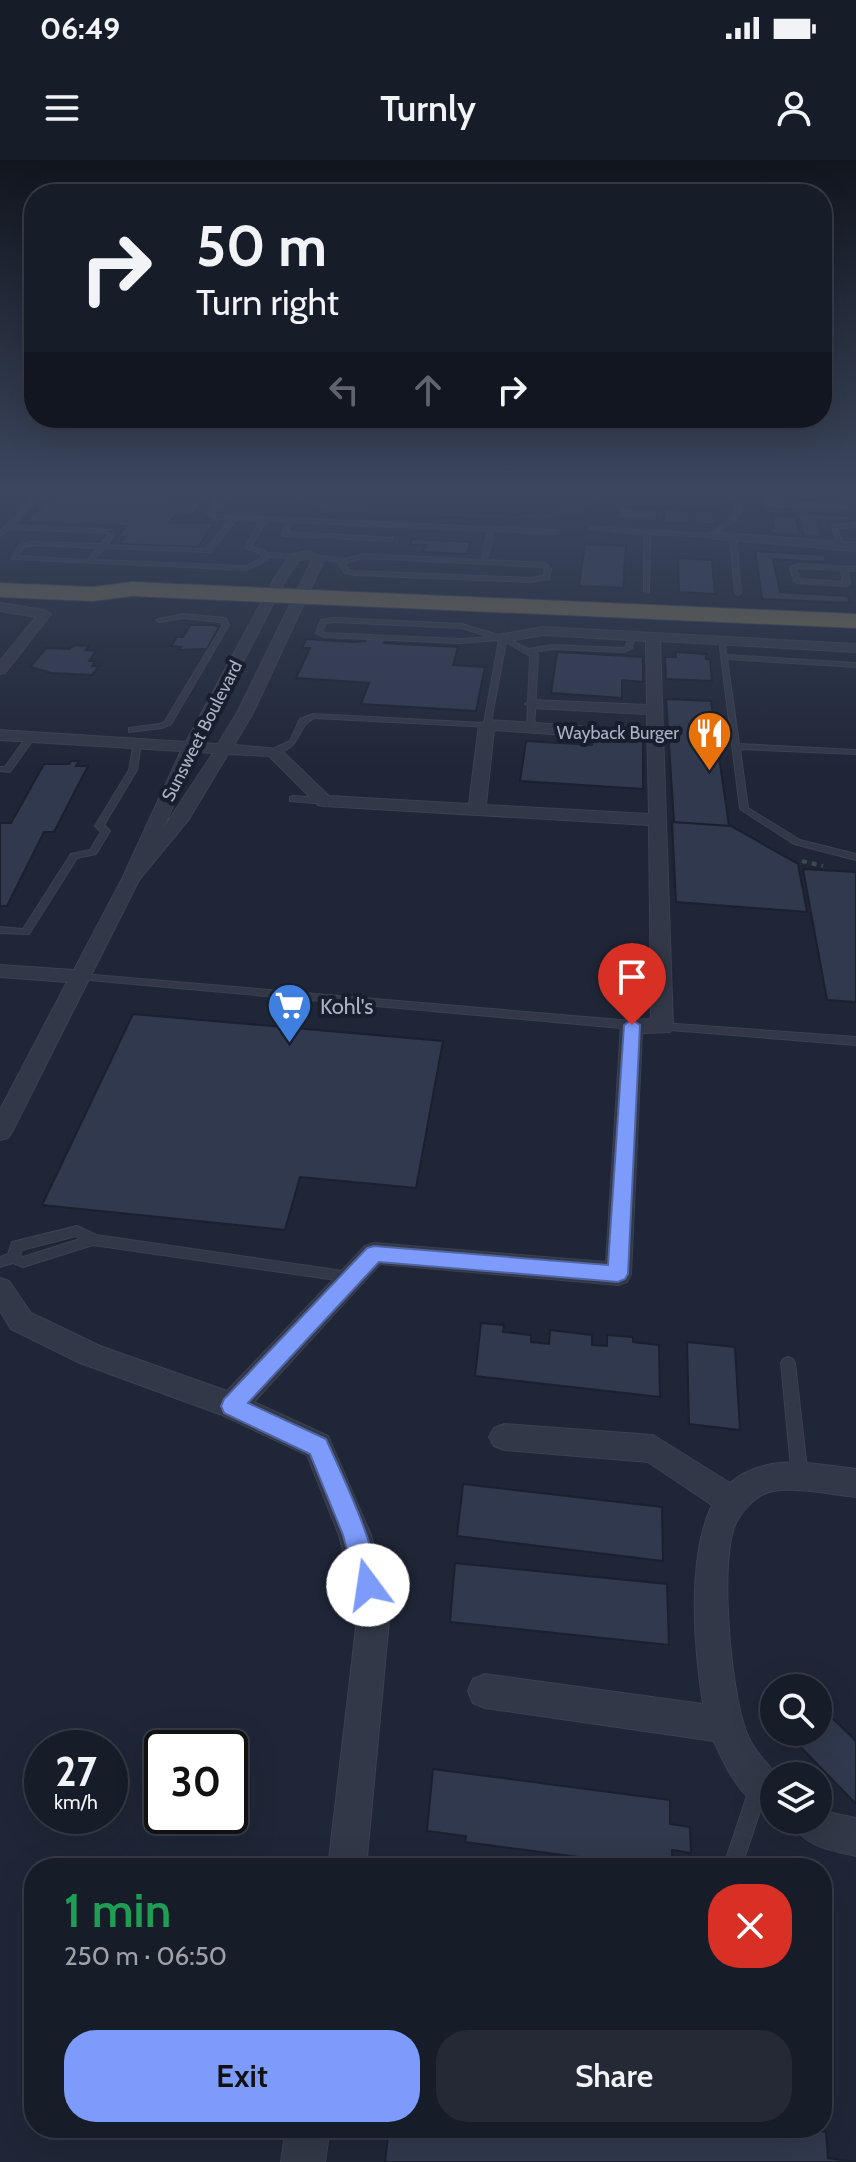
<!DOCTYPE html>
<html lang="en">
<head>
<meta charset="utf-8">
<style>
  body { margin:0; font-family:Cabin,sans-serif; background:#242935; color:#f1f3f6; height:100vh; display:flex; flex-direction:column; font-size:30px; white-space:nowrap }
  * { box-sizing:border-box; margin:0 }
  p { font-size:26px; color:#9ea1a8 }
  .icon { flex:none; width:44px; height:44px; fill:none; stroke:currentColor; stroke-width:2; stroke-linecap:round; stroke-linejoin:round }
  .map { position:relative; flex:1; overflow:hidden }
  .details { position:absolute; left:24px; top:1698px; width:808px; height:280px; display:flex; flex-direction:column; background:#171c29; border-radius:32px; box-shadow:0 8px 32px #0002,0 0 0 2px #363a46 }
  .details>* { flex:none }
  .banner { position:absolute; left:24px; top:24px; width:808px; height:244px; border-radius:32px; box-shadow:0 8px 32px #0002,0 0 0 2px #363a46; background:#171c29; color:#f1f3f6; overflow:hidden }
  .buttons { position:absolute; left:760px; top:1514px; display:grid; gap:16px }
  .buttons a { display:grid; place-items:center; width:72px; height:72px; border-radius:50%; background:#171c29; box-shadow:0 8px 32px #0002,0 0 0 2px #363a46; font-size:40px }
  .speed { position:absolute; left:24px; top:1570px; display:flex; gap:16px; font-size:40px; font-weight:700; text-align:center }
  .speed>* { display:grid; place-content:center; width:104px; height:104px; border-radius:50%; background:#171c29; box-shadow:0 8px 32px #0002,0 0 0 2px #363a46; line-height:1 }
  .speed small { font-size:20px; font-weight:400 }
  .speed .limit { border:4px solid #111; border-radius:12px; background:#fff; color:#111 }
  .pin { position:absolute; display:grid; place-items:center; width:68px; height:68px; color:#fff; margin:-82px -34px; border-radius:50% 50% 50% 0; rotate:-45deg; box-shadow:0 0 8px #0007 }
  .pin .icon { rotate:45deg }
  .me { position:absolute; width:88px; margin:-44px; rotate:346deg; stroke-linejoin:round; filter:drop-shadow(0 0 6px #0008) }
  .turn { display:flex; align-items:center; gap:28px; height:168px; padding:0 40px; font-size:36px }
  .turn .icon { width:104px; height:104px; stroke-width:2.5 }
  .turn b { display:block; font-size:56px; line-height:68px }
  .lanes { display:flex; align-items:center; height:76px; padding:0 40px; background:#0003; justify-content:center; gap:40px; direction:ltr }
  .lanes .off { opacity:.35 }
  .round { display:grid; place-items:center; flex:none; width:84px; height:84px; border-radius:32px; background:#242935 }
  .summary { display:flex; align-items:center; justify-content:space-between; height:136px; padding:0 40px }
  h1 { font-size:48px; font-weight:600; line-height:60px; color:#1e9e55 }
  .primary-button { display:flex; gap:16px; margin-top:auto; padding:16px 40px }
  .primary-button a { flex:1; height:92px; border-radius:32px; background:#7c9bfa; color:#111; font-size:32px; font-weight:600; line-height:92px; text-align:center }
  .primary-button a+a { background:#242935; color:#f1f3f6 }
  .status { display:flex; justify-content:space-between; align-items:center; height:56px; padding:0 40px; background:#171c29; direction:ltr }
  .status svg { height:22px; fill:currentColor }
  header { display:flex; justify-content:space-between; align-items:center; height:104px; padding:0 40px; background:#171c29; font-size:36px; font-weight:600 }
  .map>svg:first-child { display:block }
</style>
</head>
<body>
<div class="status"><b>06:49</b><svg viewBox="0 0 49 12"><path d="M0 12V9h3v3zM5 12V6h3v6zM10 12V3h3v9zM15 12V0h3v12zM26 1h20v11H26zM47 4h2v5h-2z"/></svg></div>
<header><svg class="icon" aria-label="menu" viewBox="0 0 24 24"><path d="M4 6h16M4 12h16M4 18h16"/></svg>Turnly<svg class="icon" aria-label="person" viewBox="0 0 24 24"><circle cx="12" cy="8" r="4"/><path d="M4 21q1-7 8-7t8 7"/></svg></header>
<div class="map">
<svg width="856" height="2002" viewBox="0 0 856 2002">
  <rect width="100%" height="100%" fill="#1f2637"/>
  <path fill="#213238" d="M 292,330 L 306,330 L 316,340 L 346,348 L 515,356 L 557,352 L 580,341 L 578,330 L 593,330 L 596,338 L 590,346 L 576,354 L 542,360 L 330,351 L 304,343 Z"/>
  <path fill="#31394e" stroke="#1a202e" stroke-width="2" d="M 759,330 L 786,330 L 788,340 L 848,343 L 851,352 L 763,348 Z
    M 57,331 L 174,335 L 171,339 L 212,341 L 201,343 L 192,356 L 175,355 L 170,362 L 214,363 L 198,387 L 119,384 L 125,377 L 117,377 L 126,366 L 25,362 Z
    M 618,348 L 657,349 L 657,361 L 618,359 Z
    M 664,349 L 690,351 L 691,363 L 664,362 Z
    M 694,351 L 714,352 L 716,364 L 695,363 Z
    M 798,353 L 849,356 L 851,361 L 817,360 L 821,377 L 804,376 Z
    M 772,356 L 796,357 L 800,375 L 771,373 L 770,368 L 774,368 Z
    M 412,379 L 470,382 L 467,394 L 423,392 L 426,385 L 410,385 Z
    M 585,384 L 626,386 L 623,428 L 579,426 Z
    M 755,391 L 825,395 L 826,402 L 773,399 L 780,432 L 848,436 L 850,443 L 762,439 Z
    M 678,398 L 712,400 L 715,434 L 679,432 Z
    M 190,465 L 213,465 L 219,467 L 207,489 L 179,490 L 181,487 L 171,486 L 177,477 L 183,477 Z
    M 366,478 L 386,479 L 384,483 L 458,487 L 453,505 L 485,507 L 476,551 L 361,544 L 369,523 L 296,518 L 310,488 L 302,488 L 306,479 L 354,482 L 365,481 Z
    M 74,485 L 89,486 L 86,490 L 96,491 L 89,501 L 95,501 L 92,506 L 99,506 L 92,515 L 51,513 L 30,507 L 46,488 L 69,489 Z
    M 557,492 L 643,497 L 643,522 L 622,520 L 622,538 L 551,533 Z
    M 675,492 L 706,494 L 706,499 L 710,499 L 712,521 L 666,519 L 665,497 L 676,497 Z
    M 666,539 L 711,541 L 729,666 L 674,662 Z
    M 593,567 L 643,570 L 643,629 L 520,621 L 526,581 L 592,585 Z
    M 71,601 L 79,601 L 76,606 L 88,606 L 54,672 L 44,672 L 7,746 L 0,746 L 0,663 L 11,663 L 44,604 L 69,604 Z
    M 672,662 L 731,666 L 798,704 L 807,752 L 676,742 Z
    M 803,709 L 856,712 L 856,842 L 827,840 Z
    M 133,854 L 443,881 L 416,1028 L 300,1017 L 285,1070 L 42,1045 Z
    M 481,1163 L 504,1165 L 503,1172 L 531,1175 L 531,1182 L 549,1184 L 550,1170 L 592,1175 L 592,1185 L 607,1186 L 607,1175 L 633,1177 L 633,1182 L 659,1185 L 660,1237 L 475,1216 Z
    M 687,1182 L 735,1187 L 740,1270 L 689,1264 Z
    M 463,1324 L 662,1347 L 663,1401 L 457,1376 Z
    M 455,1403 L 667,1424 L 669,1485 L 450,1462 Z
    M 818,1544 L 856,1581 L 856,1644 L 786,1572 L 818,1572 Z
    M 433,1609 L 670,1640 L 670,1664 L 690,1667 L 691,1693 L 672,1690 L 672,1708 L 662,1708 L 465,1682 L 466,1676 L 427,1671 Z
    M 389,1968 L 799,1968 L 826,1972 L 828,1998 L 856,2002 L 385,2002 Z"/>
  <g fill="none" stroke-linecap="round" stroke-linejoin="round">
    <defs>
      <path id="lane" d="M 43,330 L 48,330 L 12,365 L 112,370 L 114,375 L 107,385 L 206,389 L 230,359 L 214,359 L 206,354 L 218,336 L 134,330 L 222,333 L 225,336 L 212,354 L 215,355 L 557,370 L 560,372 L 557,374 L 494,371 L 487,400 L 545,403 L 551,409 L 549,419 L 531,422 L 354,415 L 345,413 L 339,405 L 341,402 L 316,398 L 319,396 L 346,399 L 363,394 L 481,400 L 488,371 L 291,362 L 288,372 L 393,378 L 391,381 L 284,376 L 281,374 L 287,362 L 266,361 L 251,387 L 265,391 L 266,393 L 295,395 L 297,398 L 267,397 L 267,400 L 247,410 L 11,399 L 20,385 L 31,382 L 101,384 L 108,375 L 108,373 L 9,369 L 0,376 L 0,371 ZM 236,360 L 260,361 L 245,388 L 260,393 L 262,398 L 246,406 L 94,400 L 104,388 L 210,392 ZM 33,385 L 98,388 L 88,400 L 17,396 L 24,387 ZM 363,398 L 543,407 L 545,409 L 544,416 L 531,418 L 354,411 L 349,410 L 345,405 L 348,402 Z
        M 724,330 L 729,330 L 740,344 L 741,352 L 736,360 L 712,377 L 650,374 L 649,432 L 644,431 L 644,374 L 589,369 L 592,367 L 709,374 L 732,358 L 735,352 L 734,344 Z
        M 856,363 L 856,367 L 837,368 L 843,387 L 838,388 L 832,365 Z
        M 733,376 L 736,378 L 741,433 L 738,435 L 735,433 L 730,378 Z
        M 797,404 L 856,407 L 856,411 L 848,410 L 850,424 L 847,426 L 797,423 L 794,421 L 790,407 ZM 796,408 L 841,410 L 843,422 L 800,419 Z
        M 183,454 L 224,458 L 226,459 L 229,465 L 171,564 L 162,568 L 129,572 L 129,568 L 160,564 L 165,561 L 223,465 L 221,462 L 183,458 L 159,462 L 156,460 Z
        M 334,458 L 462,464 L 505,477 L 528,489 L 552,485 L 623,488 L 626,487 L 629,475 L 634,476 L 632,488 L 624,492 L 552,489 L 534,492 L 538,495 L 534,570 L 527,568 L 530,496 L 506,482 L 490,567 L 314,558 C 294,568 304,590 271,594 L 271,590 L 290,581 L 300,559 L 313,554 L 484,563 L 499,480 L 460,483 L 324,477 L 316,473 L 321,460 ZM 334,462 L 462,468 L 491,477 L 460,479 L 325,473 L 322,471 L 326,463 Z
        M 719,480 L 724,481 L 726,495 L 856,503 L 856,507 L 727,499 L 739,584 L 856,590 L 856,594 L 740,589 L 748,648 L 800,680 L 856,694 L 856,700 L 794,684 L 740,649 Z
        M 28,575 L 35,577 L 10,612 L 0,611 L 0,607 L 5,607 Z
        M 134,582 L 141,584 L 137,610 L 104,665 L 110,671 L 96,694 L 77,698 L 29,774 L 0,773 L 0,767 L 23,769 L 71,694 L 90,690 L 101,672 L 95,666 L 129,610 Z
        M 293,636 L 324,638 L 328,641 L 324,644 L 290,641 L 290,637 Z
        M 82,814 L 632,861 L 637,865 L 632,869 L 78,819 L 77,817 Z
        M 662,863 L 856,877 L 856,885 L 658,869 L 657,867 Z
        M 77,1066 L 96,1075 L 350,1112 L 355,1113 L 357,1117 L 355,1121 L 350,1122 L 93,1085 L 23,1107 L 13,1103 L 0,1107 L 0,1097 L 8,1094 L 12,1082 ZM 76,1076 L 80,1079 L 23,1097 L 20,1095 L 22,1090 Z
        M 788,1197 L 793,1199 L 795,1203 L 808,1318 L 805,1323 L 800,1325 L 795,1323 L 792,1318 L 781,1203 L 783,1199 Z
        M 758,1621 L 764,1624 L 767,1630 L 741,1708 L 723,1708 L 749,1630 L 752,1624 Z"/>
      <path id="street" d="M 710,372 L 856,383 L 856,391 L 706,378 L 704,376 Z
        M 308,391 L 325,398 L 253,553 L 234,585 L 280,589 L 329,636 L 469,644 L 479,565 L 487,560 L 581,566 L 589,571 L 581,576 L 494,570 L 486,645 L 649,654 L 647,554 L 532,548 L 525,544 L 532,540 L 647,545 L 646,481 L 543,475 L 503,482 L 498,481 L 498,475 L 543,467 L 856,484 L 856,492 L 660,481 L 673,867 L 670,872 L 642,873 L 631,1114 L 627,1122 L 618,1125 L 380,1104 L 254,1242 L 328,1276 L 371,1375 L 390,1450 L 366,1708 L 328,1708 L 358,1450 L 339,1375 L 307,1295 L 222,1255 L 80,1203 L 11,1169 L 0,1151 L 0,1118 L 9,1121 L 31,1153 L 100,1186 L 227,1231 L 365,1086 L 374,1083 L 606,1102 L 621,865 L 624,860 L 651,859 L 649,665 L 324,646 L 318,645 L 269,596 L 228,594 L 189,659 L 139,720 L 12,972 L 8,978 L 0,980 L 0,950 L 67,822 L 0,817 L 0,805 L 74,810 L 122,719 L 181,591 L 0,580 L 0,570 L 186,582 L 274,419 L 291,394 ZM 308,399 L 312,400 L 237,553 L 218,584 L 201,583 L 286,419 L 299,400 ZM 197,592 L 213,593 L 163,669 Z
        M 0,443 L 44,450 L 51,454 L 5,513 L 0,514 L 0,501 L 36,457 L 0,451 Z
        M 504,1264 L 653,1275 L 730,1323 C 766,1292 814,1304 856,1309 L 856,1337 C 832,1335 786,1324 764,1334 C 753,1339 740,1353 735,1365 C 719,1403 731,1533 746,1571 C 752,1588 766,1603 778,1616 L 774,1616 L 774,1656 C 744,1644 726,1609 714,1581 L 485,1548 L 473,1543 L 468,1531 L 473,1519 L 485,1514 L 703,1544 C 694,1487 687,1398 712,1345 L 648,1302 L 504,1290 L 494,1286 L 489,1277 L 494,1268 Z
        M 818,1645 L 832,1653 L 856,1658 L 856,1696 C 830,1690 801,1686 791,1660 L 818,1660 Z
        M 286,1968 L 330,1968 L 325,2002 L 281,2002 Z"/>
      <path id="highway" d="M 132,422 L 856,454 L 856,468 L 132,436 L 93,441 L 0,437 L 0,423 L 93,427 Z"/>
    </defs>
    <use href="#lane" stroke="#3c4151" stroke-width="2"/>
    <use href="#street" stroke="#3c4151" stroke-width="2"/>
    <use href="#highway" stroke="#3a404f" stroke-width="2"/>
    <path stroke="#394b50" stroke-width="4" stroke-dasharray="5 5" stroke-linecap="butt" d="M 802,701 L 823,706"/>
    <use href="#lane" fill="#323847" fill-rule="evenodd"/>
    <use href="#street" fill="#323847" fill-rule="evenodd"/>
    <use href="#highway" fill="#6d664f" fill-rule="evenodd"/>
  </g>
  <linearGradient id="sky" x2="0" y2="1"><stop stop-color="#11151e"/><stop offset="0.54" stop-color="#3c475e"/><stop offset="1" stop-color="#3c475e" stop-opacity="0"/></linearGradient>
  <rect width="856" height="611" fill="url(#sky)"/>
  <path fill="#7c9bfa" stroke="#5165a2" stroke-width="2" d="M 632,860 L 640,865 L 628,1114 L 625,1119 L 618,1122 L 379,1102 L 248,1243 L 326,1279 C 339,1308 387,1407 376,1434 L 368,1437 L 359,1434 L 343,1375 L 310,1294 L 224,1253 L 221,1246 L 224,1239 L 367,1088 L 374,1086 L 608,1105 L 624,865 Z"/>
  <defs>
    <symbol id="restaurant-pin" viewBox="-11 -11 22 30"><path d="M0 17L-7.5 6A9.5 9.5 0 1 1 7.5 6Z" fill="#e8710a" stroke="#181e2c"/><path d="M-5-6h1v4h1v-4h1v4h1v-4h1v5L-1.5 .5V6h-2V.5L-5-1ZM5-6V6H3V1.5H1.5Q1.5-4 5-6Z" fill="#fff"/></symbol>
    <symbol id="supermarket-pin" viewBox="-11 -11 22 30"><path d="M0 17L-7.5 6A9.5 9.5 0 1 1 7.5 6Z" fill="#3f7fe0" stroke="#181e2c"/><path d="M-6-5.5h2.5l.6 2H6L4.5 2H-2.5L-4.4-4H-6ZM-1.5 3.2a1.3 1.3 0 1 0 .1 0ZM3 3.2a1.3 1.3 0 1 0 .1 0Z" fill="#fff"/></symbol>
  </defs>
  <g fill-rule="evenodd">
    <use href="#restaurant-pin" x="684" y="548" width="51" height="69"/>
    <use href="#supermarket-pin" x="264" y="820" width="51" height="69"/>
  </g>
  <g text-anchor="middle" stroke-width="8" stroke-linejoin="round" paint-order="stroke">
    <g font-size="18" fill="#acb2c4" stroke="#181e2c">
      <text transform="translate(202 571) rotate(-63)" y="6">Sunsweet Boulevard</text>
    </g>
    <g font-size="18" fill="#acb2c4" stroke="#181e2c" text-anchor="end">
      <text x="679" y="579">Wayback Burger</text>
    </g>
    <g font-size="22" fill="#acb2c4" stroke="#181e2c" text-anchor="start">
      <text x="320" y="854">Kohl's</text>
    </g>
  </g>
</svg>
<div class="buttons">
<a><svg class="icon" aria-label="search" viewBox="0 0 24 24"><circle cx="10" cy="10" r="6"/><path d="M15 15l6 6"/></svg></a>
<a><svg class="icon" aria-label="layers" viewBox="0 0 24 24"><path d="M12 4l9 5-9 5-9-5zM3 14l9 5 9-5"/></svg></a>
</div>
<div class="speed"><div>27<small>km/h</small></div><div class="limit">30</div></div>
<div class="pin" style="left:632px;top:865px;background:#d93025"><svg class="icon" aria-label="arrive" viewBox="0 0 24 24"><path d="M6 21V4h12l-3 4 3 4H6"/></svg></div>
<svg class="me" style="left:368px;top:1425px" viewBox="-20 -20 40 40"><circle r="19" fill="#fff"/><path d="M0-13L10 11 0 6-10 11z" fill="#7c9bfa"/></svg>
<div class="banner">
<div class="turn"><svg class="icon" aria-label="right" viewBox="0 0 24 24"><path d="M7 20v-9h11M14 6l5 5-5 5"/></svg><div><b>50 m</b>Turn right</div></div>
<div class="lanes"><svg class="icon off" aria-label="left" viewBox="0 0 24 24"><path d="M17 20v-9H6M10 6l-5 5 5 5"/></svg><svg class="icon off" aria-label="ahead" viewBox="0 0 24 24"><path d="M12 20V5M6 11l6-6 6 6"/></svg><svg class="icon" aria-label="right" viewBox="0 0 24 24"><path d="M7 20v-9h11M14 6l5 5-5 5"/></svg></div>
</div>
<section class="details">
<div class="summary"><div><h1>1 min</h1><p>250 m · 06:50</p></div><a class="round" style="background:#d93025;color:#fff"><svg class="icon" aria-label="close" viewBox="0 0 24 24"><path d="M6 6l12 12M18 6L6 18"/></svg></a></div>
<div class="primary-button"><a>Exit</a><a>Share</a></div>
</section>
</div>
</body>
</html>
